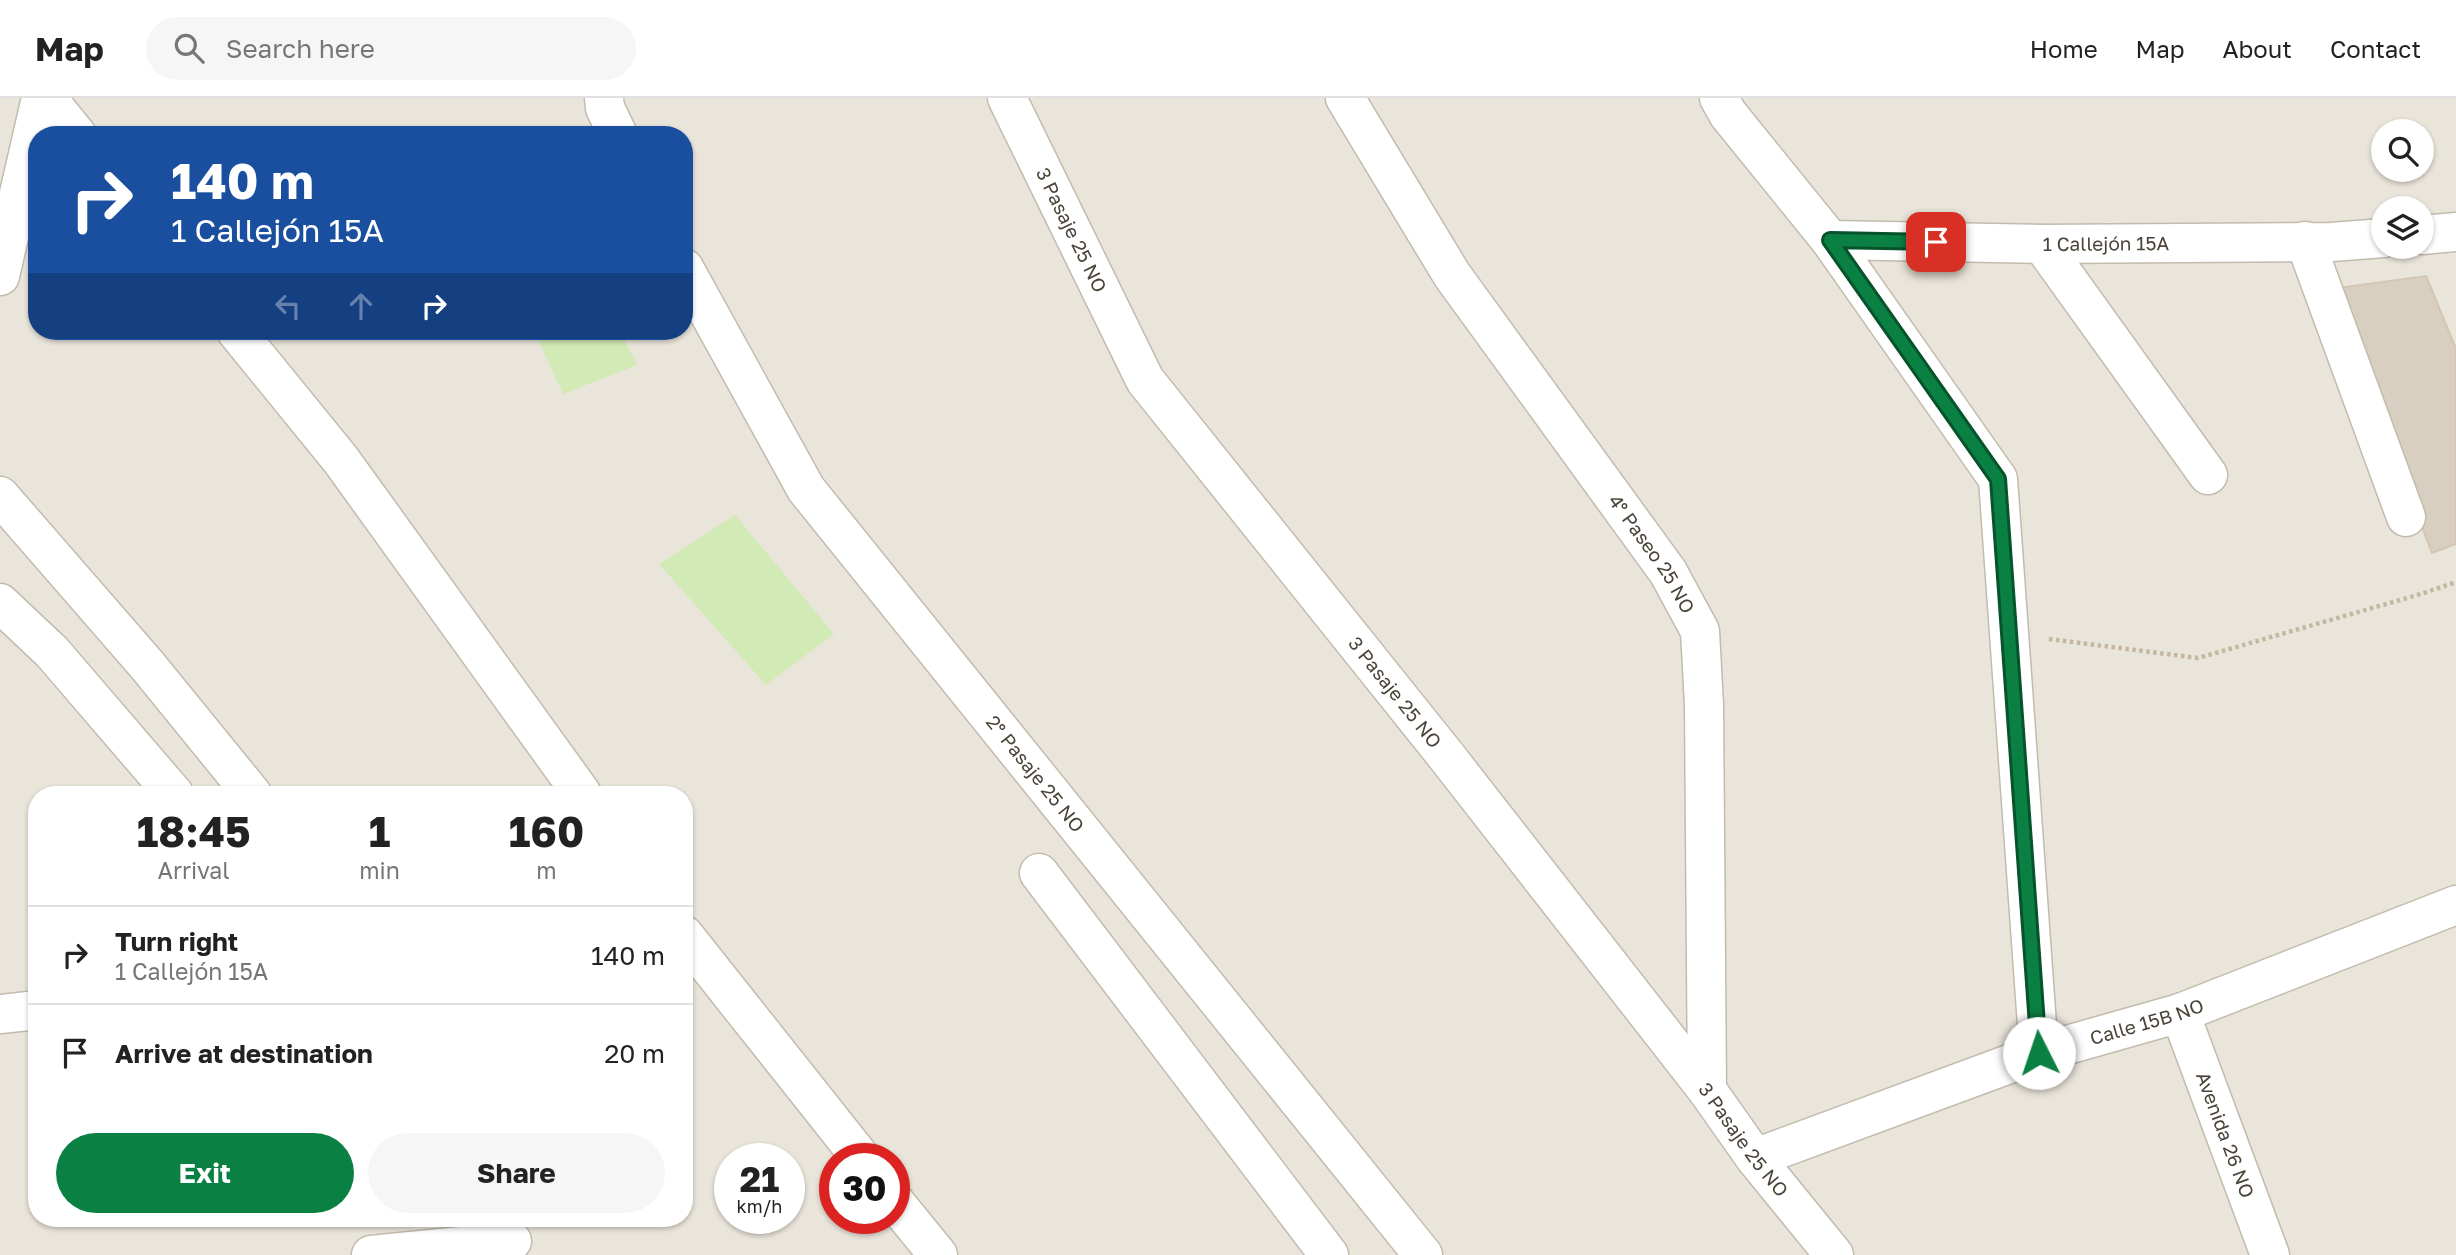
<!DOCTYPE html>
<html lang="en">
<head>
<meta charset="utf-8">
<style>
  body { margin:0; font-family:"Golos Text",sans-serif; background:#f6f6f6; color:#222; height:100vh; display:flex; flex-direction:column; font-size:26px; white-space:nowrap }
  * { box-sizing:border-box; margin:0 }
  p { font-size:23px; color:#767676 }
  .icon { flex:none; width:38px; height:38px; fill:none; stroke:currentColor; stroke-width:2; stroke-linecap:round; stroke-linejoin:round }
  .map { position:relative; flex:1; overflow:hidden }
  .details { position:absolute; left:28px; top:688px; width:665px; height:441px; display:flex; flex-direction:column; background:#fff; border-radius:28px; box-shadow:0 2px 5px #0004 }
  .details>* { flex:none }
  .top-card { position:absolute; left:28px; top:28px; width:665px; height:214px; border-radius:28px; box-shadow:0 2px 5px #0004; background:#1a4fa0; color:#fff; overflow:hidden }
  .tools { position:absolute; left:2371px; top:21px; display:grid; gap:14px }
  .tools a { display:grid; place-items:center; width:63px; height:63px; border-radius:50%; background:#fff; box-shadow:0 2px 5px #0004; font-size:35px }
  .speed { position:absolute; left:714px; top:1045px; display:flex; gap:14px; font-size:35px; font-weight:700; text-align:center }
  .speed>* { display:grid; place-content:center; width:91px; height:91px; border-radius:50%; background:#fff; box-shadow:0 2px 5px #0004; line-height:1 }
  .speed small { font-size:18px; font-weight:400 }
  .speed .limit { border:10px solid #d22; background:#fff; color:#111 }
  .pin { position:absolute; display:grid; place-items:center; width:60px; height:60px; color:#fff; margin:-30px; border-radius:14px; box-shadow:0 4px 10px #0006 }
  .me { position:absolute; width:77px; margin:-38px; rotate:356deg; stroke-linejoin:round; filter:drop-shadow(0 0 5px #0008) }
  .turn { display:flex; align-items:center; gap:24px; height:147px; padding:0 28px; font-size:32px }
  .turn .icon { width:91px; height:91px; stroke-width:2.5 }
  .turn b { display:block; font-size:49px; line-height:60px }
  .lanes { display:flex; align-items:center; height:66px; padding:0 28px; background:#0003; justify-content:center; gap:35px; direction:ltr }
  .lanes .off { opacity:.35 }
  .eta { display:flex; justify-content:space-evenly; align-items:center; height:119px; text-align:center }
  .eta b { font-size:42px; font-weight:700; line-height:49px }
  .action { display:flex; gap:14px; margin-top:auto; padding:14px 28px }
  .action a { flex:1; height:80px; border-radius:42px; background:#0b8043; color:#fff; font-size:28px; font-weight:700; line-height:80px; text-align:center }
  .action a+a { background:#f6f6f6; color:#222 }
  ul { padding:0; list-style:none }
  li { display:flex; align-items:center; gap:21px; height:98px; padding:0 28px; border-top:2px solid #e0e0e0 }
  li div { flex:1 }
  li b { display:block; font-size:26px }
  li em { font-style:normal }
  header { display:flex; align-items:center; gap:42px; box-sizing:border-box; height:98px; padding:0 35px; background:#fff; border-bottom:2px solid #e0e0e0 }
  header strong { font-size:33px }
  nav { display:flex; gap:38px; margin-inline-start:auto; font-size:24px }
  .search { width:490px; height:63px; background:#f6f6f6; display:flex; align-items:center; gap:18px; box-sizing:border-box; padding:0 24px; border-radius:38px; color:#767676; font-size:26px }
  .map>svg:first-child { display:block }
</style>
</head>
<body>
<header>
<strong>Map</strong>
<div class="search"><svg class="icon" aria-label="search" viewBox="0 0 24 24"><circle cx="10" cy="10" r="6"/><path d="M15 15l6 6"/></svg>Search here</div>
<nav><a>Home</a><a>Map</a><a>About</a><a>Contact</a></nav>
</header>
<div class="map">
<svg width="2456" height="1157" viewBox="0 0 2456 1157">
  <rect width="100%" height="100%" fill="#f6f3ec"/>
  <path fill="#eae5da" fill-rule="evenodd" d="M 0,0 L 2456,0 L 2456,1157 L 0,1157 ZM 2384,33 L 2422,33 L 2422,72 L 2384,72 ZM 37,37 L 684,37 L 684,233 L 37,233 ZM 2384,110 L 2422,110 L 2422,149 L 2384,149 ZM 37,696 L 684,696 L 684,1120 L 37,1120 ZM 730,1060 L 789,1060 L 789,1120 L 730,1120 ZM 835,1060 L 894,1060 L 894,1120 L 835,1120 Z"/>
  <path fill="#d2eab5" d="M 534,233 L 620,233 L 637,267 L 563,296 Z
    M 735,417 L 834,536 L 766,587 L 659,466 Z"/>
  <path fill="#d8cfc1" stroke="#d3c7b4" stroke-width="2" d="M 2426,178 L 2456,251 L 2456,446 L 2432,455 L 2330,191 Z"/>
  <g fill="none" stroke-linecap="round" stroke-linejoin="round">
    <defs>
      <g id="minor">
        <path d="M 47,0 L 77,37"/>
        <path d="M 604,0 L 605,10 L 618,37"/>
        <path id="s1" d="M 1007,0 L 1145,282 L 1447,659 L 1707,992 L 1755,1060 L 1834,1157"/>
        <path id="s2" d="M 1345,0 L 1452,177 L 1668,474 L 1700,533 L 1704,607 L 1707,992"/>
        <path d="M 1719,0 L 1728,16 L 1830,142 L 1998,381 L 2039,955"/>
        <path d="M 2422,137 L 2456,134"/>
        <path id="s3" d="M 1830,142 L 2042,146 L 2331,144 L 2384,140"/>
        <path d="M 2305,143 L 2406,419"/>
        <path d="M 2042,146 L 2208,377"/>
        <path id="s4" d="M 684,170 L 806,391 L 1423,1157"/>
        <path d="M 0,178 L 41,0"/>
        <path d="M 236,233 L 341,362 L 582,696"/>
        <path d="M 0,398 L 147,567 L 252,696"/>
        <path d="M 0,505 L 52,554 L 174,696"/>
        <path d="M 1039,775 L 1329,1157"/>
        <path d="M 684,837 L 861,1060"/>
        <path id="s5" d="M 2180,915 L 2270,1157"/>
        <path d="M 0,916 L 37,912"/>
        <path id="s6" d="M 1755,1060 L 2039,955 L 2180,915 L 2456,807"/>
        <path d="M 894,1103 L 938,1157"/>
        <path d="M 371,1157 L 512,1143"/>
      </g>
    </defs>
    <use href="#minor" stroke="#c2bbae" stroke-width="41"/>
    <path stroke="#c4b79f" stroke-width="4.5" stroke-dasharray="3.5 3.5" stroke-linecap="butt" d="M 2049,541 L 2198,560 L 2421,496 L 2456,484"/>
    <use href="#minor" stroke="#fff" stroke-width="38"/>
  </g>
  <g fill="none" stroke-linecap="round" stroke-linejoin="round">
    <defs>
      <path id="route" d="M 1936,144 L 1830,142 L 1998,381 L 2039,955"/>
    </defs>
    <use href="#route" stroke="#07532c" stroke-width="18"/>
    <use href="#route" stroke="#0b8043" stroke-width="12"/>
  </g>
  <g text-anchor="middle" stroke-width="6" stroke-linejoin="round" paint-order="stroke">
    <g font-size="19" fill="#4b4439" stroke="#fff">
      <text dy="7" stroke="none"><textPath href="#s1" startOffset="147">3 Pasaje 25 NO</textPath></text>
      <text dy="7" stroke="none"><textPath href="#s3" startOffset="276">1 Callejón 15A</textPath></text>
      <text dy="7" stroke="none"><textPath href="#s2" startOffset="550">4° Paseo 25 NO</textPath></text>
      <text dy="7" stroke="none"><textPath href="#s1" startOffset="714">3 Pasaje 25 NO</textPath></text>
      <text dy="7" stroke="none"><textPath href="#s4" startOffset="618">2° Pasaje 25 NO</textPath></text>
      <text dy="7" stroke="none"><textPath href="#s6" startOffset="415">Calle 15B NO</textPath></text>
      <text dy="7" stroke="none"><textPath href="#s5" startOffset="130">Avenida 26 NO</textPath></text>
      <text dy="7" stroke="none"><textPath href="#s1" startOffset="1281">3 Pasaje 25 NO</textPath></text>
    </g>
  </g>
</svg>
<div class="tools">
<a><svg class="icon" aria-label="search" viewBox="0 0 24 24"><circle cx="10" cy="10" r="6"/><path d="M15 15l6 6"/></svg></a>
<a><svg class="icon" aria-label="layers" viewBox="0 0 24 24"><path d="M12 4l9 5-9 5-9-5zM3 14l9 5 9-5"/></svg></a>
</div>
<div class="speed"><div>21<small>km/h</small></div><div class="limit">30</div></div>
<div class="pin" style="left:1936px;top:144px;background:#d93025"><svg class="icon" aria-label="arrive" viewBox="0 0 24 24"><path d="M6 21V4h12l-3 4 3 4H6"/></svg></div>
<svg class="me" style="left:2039px;top:955px" viewBox="-20 -20 40 40"><circle r="19" fill="#fff"/><path d="M0-13L10 11 0 6-10 11z" fill="#0b8043"/></svg>
<div class="top-card">
<div class="turn"><svg class="icon" aria-label="right" viewBox="0 0 24 24"><path d="M7 20v-9h11M14 6l5 5-5 5"/></svg><div><b>140 m</b>1 Callejón 15A</div></div>
<div class="lanes"><svg class="icon off" aria-label="left" viewBox="0 0 24 24"><path d="M17 20v-9H6M10 6l-5 5 5 5"/></svg><svg class="icon off" aria-label="ahead" viewBox="0 0 24 24"><path d="M12 20V5M6 11l6-6 6 6"/></svg><svg class="icon" aria-label="right" viewBox="0 0 24 24"><path d="M7 20v-9h11M14 6l5 5-5 5"/></svg></div>
</div>
<section class="details">
<div class="eta">
<div><b>18:45</b><p>Arrival</p></div>
<div><b>1</b><p>min</p></div>
<div><b>160</b><p>m</p></div>
</div>
<ul>
<li><svg class="icon" aria-label="right" viewBox="0 0 24 24"><path d="M7 20v-9h11M14 6l5 5-5 5"/></svg><div><b>Turn right</b><p>1 Callejón 15A</p></div><em>140 m</em></li>
<li><svg class="icon" aria-label="arrive" viewBox="0 0 24 24"><path d="M6 21V4h12l-3 4 3 4H6"/></svg><div><b>Arrive at destination</b></div><em>20 m</em></li>
</ul>
<div class="action"><a>Exit</a><a>Share</a></div>
</section>
</div>
</body>
</html>
